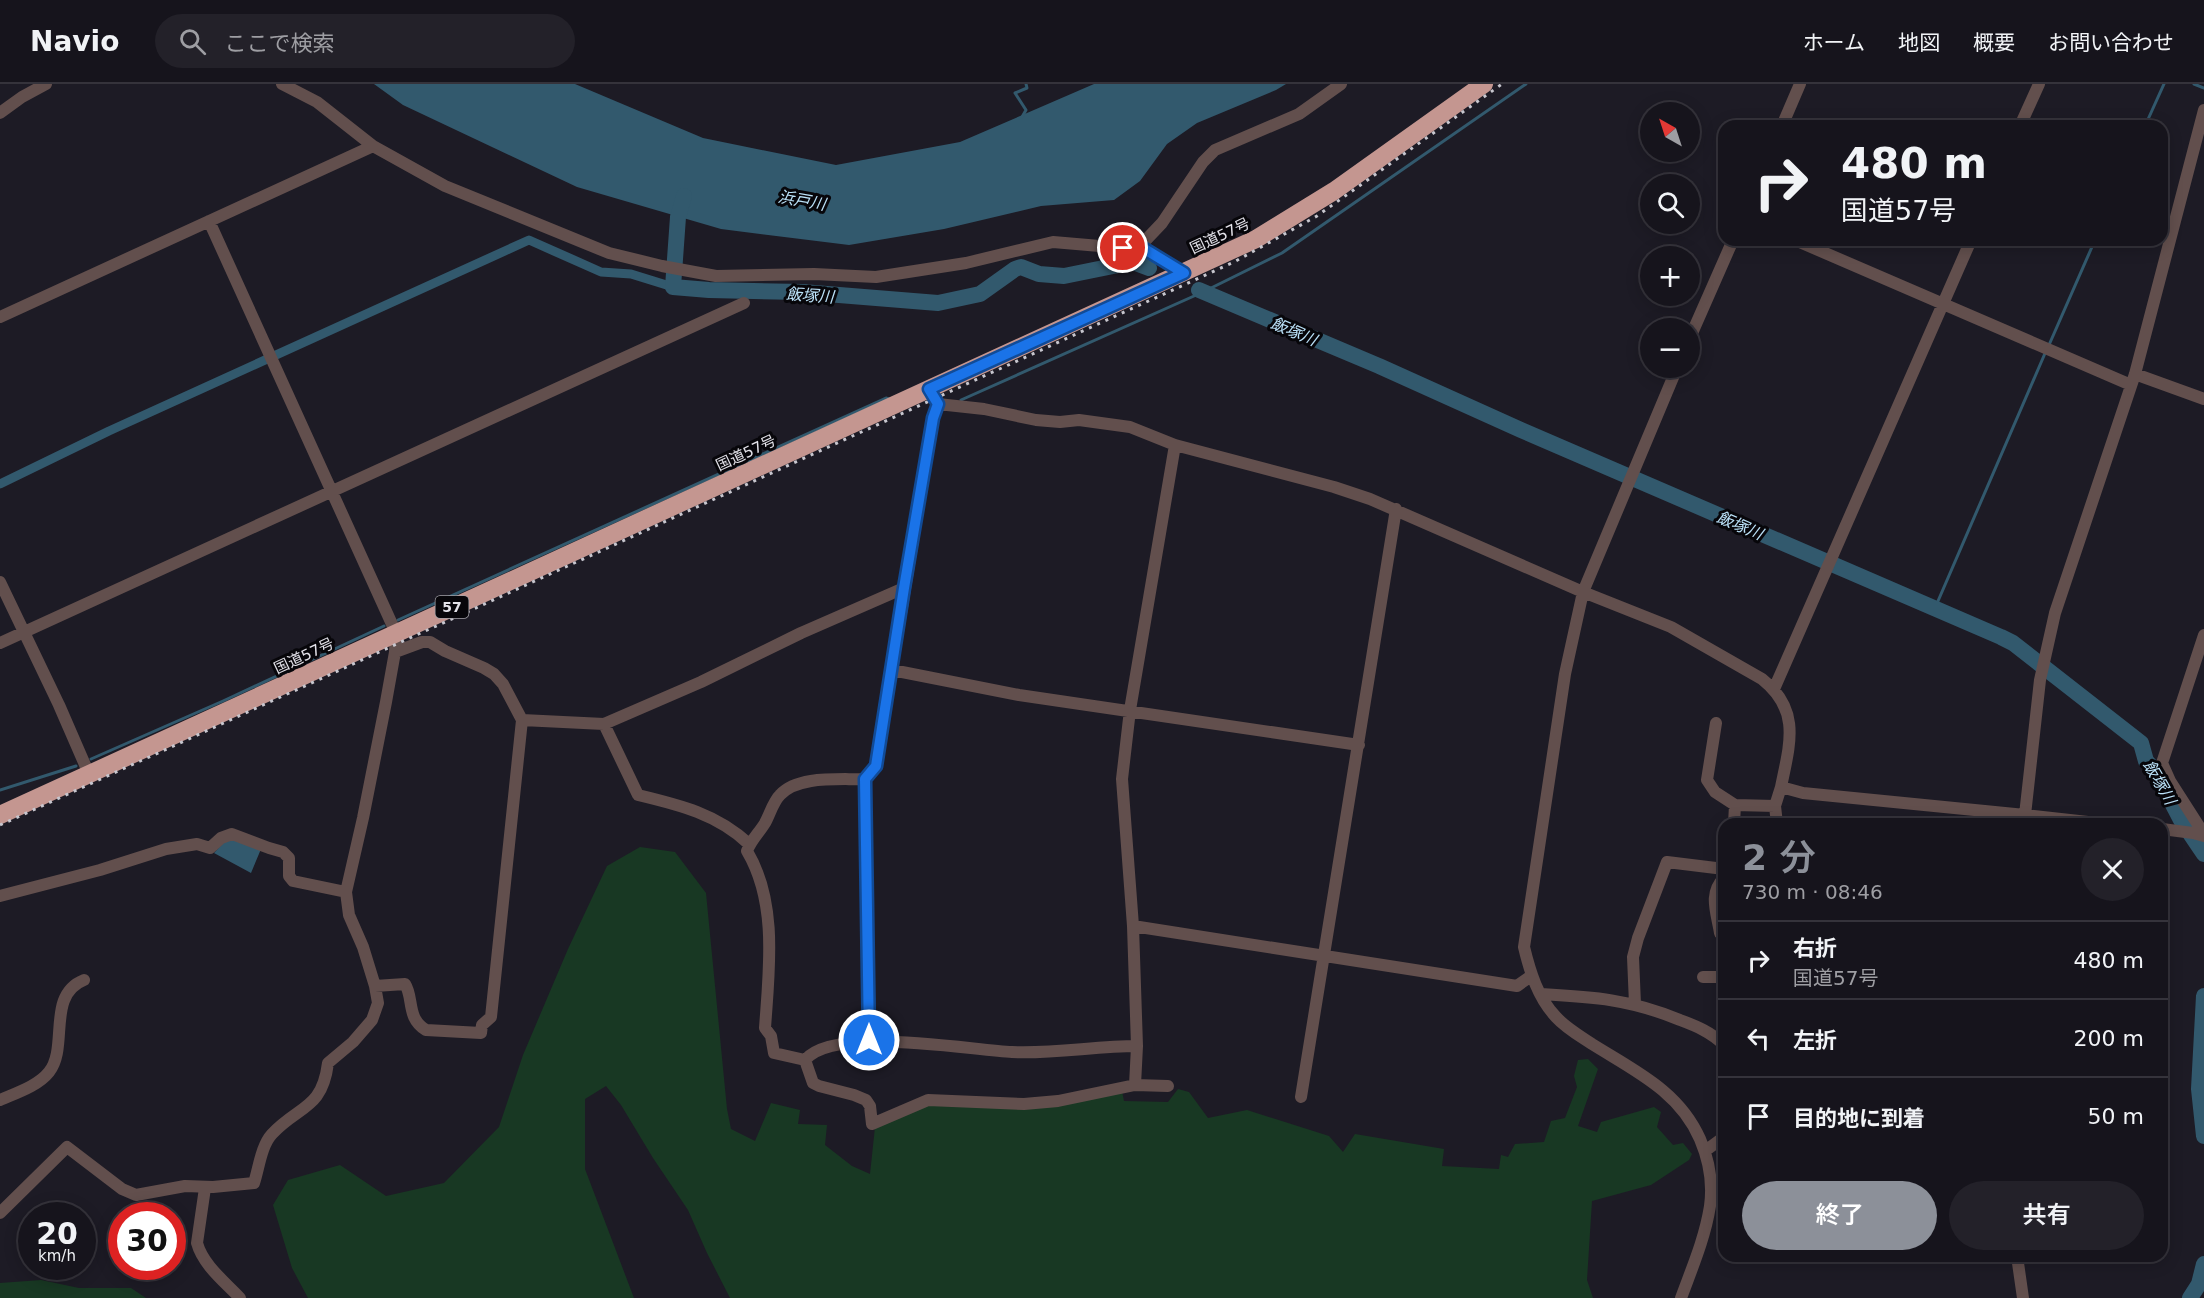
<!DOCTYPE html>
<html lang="ja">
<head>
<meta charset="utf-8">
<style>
  body { margin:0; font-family:"DejaVu Sans","Noto Sans JP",sans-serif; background:#232129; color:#f1f3f6; height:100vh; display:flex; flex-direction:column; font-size:22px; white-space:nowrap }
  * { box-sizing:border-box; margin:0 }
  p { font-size:20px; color:#9e9ea3 }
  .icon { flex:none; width:33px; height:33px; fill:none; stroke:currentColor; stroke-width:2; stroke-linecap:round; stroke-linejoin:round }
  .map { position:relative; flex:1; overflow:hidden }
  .details { position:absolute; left:1718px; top:734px; width:450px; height:444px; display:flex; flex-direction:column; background:#16141c; border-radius:18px; box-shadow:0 3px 15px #0003,0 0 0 2px #35333b }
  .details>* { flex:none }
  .top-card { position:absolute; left:1718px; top:36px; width:450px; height:126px; border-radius:18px; box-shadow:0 3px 15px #0003,0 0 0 2px #35333b; background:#16141c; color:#f1f3f6; overflow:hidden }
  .needle { width:39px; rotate:321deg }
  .tools { position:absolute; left:1640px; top:18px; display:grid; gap:12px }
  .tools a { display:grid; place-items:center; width:60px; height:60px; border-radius:50%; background:#16141c; box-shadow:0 3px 15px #0003,0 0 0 2px #35333b; font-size:30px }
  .speed { position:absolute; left:18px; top:1118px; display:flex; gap:12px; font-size:30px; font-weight:700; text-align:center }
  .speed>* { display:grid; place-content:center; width:78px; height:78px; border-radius:50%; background:#16141c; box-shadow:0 3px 15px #0003,0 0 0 2px #35333b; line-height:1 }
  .speed small { font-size:15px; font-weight:400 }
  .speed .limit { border:9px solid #d22; background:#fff; color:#111 }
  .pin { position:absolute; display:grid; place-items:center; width:51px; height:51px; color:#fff; margin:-26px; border:3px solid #fff; border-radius:50%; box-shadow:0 2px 6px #0007 }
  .me { position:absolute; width:66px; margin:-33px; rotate:0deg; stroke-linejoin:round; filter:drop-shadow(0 0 4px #0008) }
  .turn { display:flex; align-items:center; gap:21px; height:126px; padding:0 24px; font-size:27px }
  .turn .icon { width:78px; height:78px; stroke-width:2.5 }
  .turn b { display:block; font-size:42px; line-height:51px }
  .round { display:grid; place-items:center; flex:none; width:63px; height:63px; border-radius:32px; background:#232129 }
  .summary { display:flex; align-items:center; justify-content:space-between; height:102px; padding:0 24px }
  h1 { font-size:36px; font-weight:600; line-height:45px; color:#8c9099 }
  .button { display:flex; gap:12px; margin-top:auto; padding:12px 24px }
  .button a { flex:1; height:69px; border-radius:36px; background:#8c9099; color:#fff; font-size:24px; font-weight:600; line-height:69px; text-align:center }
  .button a+a { background:#232129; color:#f1f3f6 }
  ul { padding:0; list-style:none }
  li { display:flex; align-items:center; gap:18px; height:78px; padding:0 24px; border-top:2px solid #35333b }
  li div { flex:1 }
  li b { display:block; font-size:22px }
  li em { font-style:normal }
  header { display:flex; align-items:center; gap:36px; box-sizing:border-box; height:84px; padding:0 30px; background:#16141c; border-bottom:2px solid #35333b }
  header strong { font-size:28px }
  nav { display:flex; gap:33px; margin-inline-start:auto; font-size:21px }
  .search { width:420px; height:54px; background:#232129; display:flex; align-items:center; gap:15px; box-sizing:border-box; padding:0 21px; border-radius:33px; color:#9e9ea3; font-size:22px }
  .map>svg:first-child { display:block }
</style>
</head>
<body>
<header>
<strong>Navio</strong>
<div class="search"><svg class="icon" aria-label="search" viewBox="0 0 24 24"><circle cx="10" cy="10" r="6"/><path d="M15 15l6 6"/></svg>ここで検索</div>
<nav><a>ホーム</a><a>地図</a><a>概要</a><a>お問い合わせ</a></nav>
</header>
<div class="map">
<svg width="2204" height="1214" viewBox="0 0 2204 1214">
  <rect width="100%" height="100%" fill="#1d1b25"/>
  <path fill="#183823" d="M 640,763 L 675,768 L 706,809 L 727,1025 L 731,1045 L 755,1057 L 771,1019 L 800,1026 L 798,1040 L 827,1041 L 825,1061 L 852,1082 L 870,1090 L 875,1043 L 930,1019 L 951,1021 L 1122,1007 L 1124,1017 L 1168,1018 L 1178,1005 L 1189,1008 L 1208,1034 L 1247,1026 L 1329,1052 L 1343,1068 L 1355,1050 L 1444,1065 L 1442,1082 L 1499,1085 L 1501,1071 L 1508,1073 L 1515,1060 L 1544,1058 L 1551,1037 L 1565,1034 L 1577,1003 L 1574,992 L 1578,976 L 1588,975 L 1598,985 L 1578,1042 L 1597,1048 L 1601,1038 L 1654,1023 L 1661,1028 L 1657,1043 L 1673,1061 L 1683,1059 L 1692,1070 L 1689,1076 L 1651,1101 L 1592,1117 L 1587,1196 L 1593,1214 L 730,1214 L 707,1169 L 688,1126 L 653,1074 L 621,1021 L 606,1002 L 585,1015 L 585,1085 L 634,1214 L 308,1214 L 292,1184 L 273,1121 L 288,1096 L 340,1081 L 386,1112 L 444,1099 L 499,1043 L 523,971 L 568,865 L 607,782 Z
    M 41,1196 L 79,1204 L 131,1204 L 146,1214 L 0,1214 L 0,1199 Z"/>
  <path fill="#32596d" d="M 374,0 L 575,0 L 703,54 L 836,81 L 960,58 L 1094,0 L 1286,0 L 1276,6 L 1197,39 L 1167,60 L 1140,97 L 1114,116 L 1041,122 L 944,145 L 849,161 L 721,145 L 577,103 L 403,21 Z
    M 232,754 L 261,765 L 251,789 L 214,769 L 224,758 Z"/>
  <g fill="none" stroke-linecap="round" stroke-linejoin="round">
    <path stroke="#32596d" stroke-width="3" d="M 2194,0 L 2204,4
      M 1022,33 L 1026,26 L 1015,9 L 1027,4 L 1026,0
      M 2145,42 L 2164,0
      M 2049,261 L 2095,156
      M 961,316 L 1203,208 L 1282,169 L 1526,0
      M 1935,524 L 2046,267
      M 398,536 L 886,314 L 889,315
      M 91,675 L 223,617 L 384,542
      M 0,706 L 76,682"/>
    <path stroke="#32596d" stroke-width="9" d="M 0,400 L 109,347 L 529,156 L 601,188 L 631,190 L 673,203"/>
    <path stroke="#32596d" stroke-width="16" d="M 684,112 L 678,133 L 673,203 L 709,206 L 802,208 L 938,219 L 980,210 L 1015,185 L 1021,183 L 1039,190 L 1064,192 L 1133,178 L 1149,184
      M 1199,206 L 1379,282 L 1521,346 L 2001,553 L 2013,559 L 2141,659 L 2146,677 L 2156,688 L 2181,736 L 2204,770
      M 2204,912 L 2199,1005 L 2204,1052
      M 2190,1214 L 2199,1200 L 2204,1180"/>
    <path stroke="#624f4d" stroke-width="12" d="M 282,0 L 317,18 L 373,62 L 445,102 L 609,169 L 662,182 L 716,192 L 814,190 L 876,193 L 966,179 L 1053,158 L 1123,164 L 1138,161 L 1143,159 L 1162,139 L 1203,78 L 1215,66 L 1299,30 L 1341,0
      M 0,29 L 22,13 L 46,0
      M 1782,42 L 1800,0
      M 2020,42 L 2039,0
      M 1795,156 L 2131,301
      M 1138,161 L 1184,189
      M 0,233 L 373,62
      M 1689,256 L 1733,156
      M 1677,284 L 1583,508 L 1565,590 L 1524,863 C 1530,888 1538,914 1556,933 C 1566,944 1580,952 1592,960 C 1635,987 1679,1007 1700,1055 C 1709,1076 1713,1100 1710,1122 C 1705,1154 1692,1184 1681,1214
      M 2135,290 L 2204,315
      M 938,320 L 984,325 L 1036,336 L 1060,338 L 1079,336 L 1130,343 L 1175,361 L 1334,403 L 1370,415 L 1583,508 L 1671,543 L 1762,595 C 1801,626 1790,659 1781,703 L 1803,709 L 2025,731 L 2040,596 L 2055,529 L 2135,290 L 2204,26
      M 0,498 L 59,621 L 89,690
      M 2204,551 L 2162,679 L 2170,697 L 2204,750
      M 0,559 L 744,219
      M 892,586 L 1019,611 L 1359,661
      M 1774,605 L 1971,156
      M 522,636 L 604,640 L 701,598 L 801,549 L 904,504
      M 1716,639 L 1707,696 L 1715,708 L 1735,721 L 1775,722
      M 604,640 L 638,711 C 680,721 717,730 749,760
      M 1734,740 L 1735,721
      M 1777,740 L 1775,722 L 1781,703
      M 2024,740 L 2025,731 L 2106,740
      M 2162,745 L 2193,749 L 2204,752
      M 1724,794 C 1708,810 1717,829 1720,849 L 1724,851
      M 0,812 L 100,786 L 166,765 L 197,760 L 210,764 L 221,754 L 232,750 L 269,764 L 283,768 L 289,774 L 289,792 L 293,797 L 346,808
      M 1133,842 L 1517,902 L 1531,892
      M 1703,893 L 1724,893
      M 375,902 L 405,900 C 414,914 406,934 426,946 L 481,949 L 482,941 L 491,933 L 522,636 L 503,600 L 494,590 L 484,584 L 445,567 L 430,558 L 422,558 L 395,568
      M 1540,910 C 1593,913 1630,915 1680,936 C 1696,942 1711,948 1724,961
      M 1635,920 L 1633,873 L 1638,854 L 1667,778 L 1724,785
      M 869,956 L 865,695 L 876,682 L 933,334 L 938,320 L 934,314
      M 805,976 L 774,969 L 771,952 L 765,944 C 769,886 778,819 747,767 C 751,756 759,749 765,739 C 770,730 773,718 780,711 C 798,691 840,696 865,695
      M 805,976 L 813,999 L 819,1002 L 854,1011 L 866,1016 L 870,1022 L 872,1040 L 928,1016 L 1024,1020 L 1058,1017 L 1135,1001
      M 805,976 C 834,941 968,966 1012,968 C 1054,970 1095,962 1137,962
      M 1168,1002 L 1135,1001 L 1137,962 L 1133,842 L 1122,695 L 1130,626 L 1175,361
      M 1301,1013 L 1396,425
      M 0,1016 C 16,1009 38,1002 49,988 C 69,963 46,911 84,896
      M 1705,1067 L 1724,1053
      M 205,1104 L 197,1159 C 203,1181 225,1198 240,1214
      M 0,1129 L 67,1063 L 122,1105 L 136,1111 L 185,1102 L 213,1103 L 254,1099 C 259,1084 261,1062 272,1050 C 299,1021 322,1026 328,979 L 353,958 L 372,936 L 378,919 L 375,902 L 363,863 L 349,831 L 346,808 L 363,734 L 386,618 L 395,568 L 396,549 L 209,137
      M 2017,1172 L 2023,1214"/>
    <path stroke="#c49690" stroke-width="18" d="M 0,731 L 1256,155 L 1334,107 L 1484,0"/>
    <path stroke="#c7c6ce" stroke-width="3" stroke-dasharray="3 6" stroke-linecap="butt" d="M 0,741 L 1234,178 L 1317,132 L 1502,0"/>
  </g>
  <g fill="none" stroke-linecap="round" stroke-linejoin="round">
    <defs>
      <path id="route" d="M 869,956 L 865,695 L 876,682 L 904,504 L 933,334 L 938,320 L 929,305 L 1184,189 L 1138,161 L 1123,164"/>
    </defs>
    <use href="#route" stroke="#114b97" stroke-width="15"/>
    <use href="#route" stroke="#1a73e8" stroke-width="10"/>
  </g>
  <g text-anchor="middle" stroke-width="6" stroke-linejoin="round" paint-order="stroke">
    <rect fill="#07060a" stroke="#a2a1a7" stroke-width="1.5" x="435.5" y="512" width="33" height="22" rx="4.5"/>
    <g font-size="14" font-weight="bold" fill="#e4e3ea">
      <text x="452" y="528">57</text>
    </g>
    <g font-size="15" fill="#e4e3ea" stroke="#07060a">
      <text transform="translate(1220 152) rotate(-25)" y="5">国道57号</text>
      <text transform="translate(746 369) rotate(-25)" y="5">国道57号</text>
      <text transform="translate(304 572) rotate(-25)" y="5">国道57号</text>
    </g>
    <g font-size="16" font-style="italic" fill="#bce3fa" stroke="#07060a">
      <text transform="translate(802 116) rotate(10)" y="6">浜戸川</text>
      <text transform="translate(810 211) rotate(4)" y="6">飯塚川</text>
      <text transform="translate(1294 247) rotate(23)" y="6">飯塚川</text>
      <text transform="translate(1740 441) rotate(23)" y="6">飯塚川</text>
      <text transform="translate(2160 698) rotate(60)" y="6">飯塚川</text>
    </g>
  </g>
</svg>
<div class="tools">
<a><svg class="needle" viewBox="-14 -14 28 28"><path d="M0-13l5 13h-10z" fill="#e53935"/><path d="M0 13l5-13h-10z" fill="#9e9ea3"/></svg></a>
<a><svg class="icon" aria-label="search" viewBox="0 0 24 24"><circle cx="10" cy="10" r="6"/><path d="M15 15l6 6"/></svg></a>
<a>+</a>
<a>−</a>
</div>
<div class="speed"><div>20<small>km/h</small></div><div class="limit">30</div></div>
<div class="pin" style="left:1123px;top:164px;background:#d93025"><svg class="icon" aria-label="arrive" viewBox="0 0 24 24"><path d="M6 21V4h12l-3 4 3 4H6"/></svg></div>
<svg class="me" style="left:869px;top:956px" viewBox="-20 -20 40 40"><circle r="17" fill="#1a73e8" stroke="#fff" stroke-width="3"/><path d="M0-11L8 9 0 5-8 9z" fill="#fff"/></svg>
<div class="top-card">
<div class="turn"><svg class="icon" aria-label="right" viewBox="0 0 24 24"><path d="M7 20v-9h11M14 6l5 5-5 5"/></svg><div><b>480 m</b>国道57号</div></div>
</div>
<section class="details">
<div class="summary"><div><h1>2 分</h1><p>730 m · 08:46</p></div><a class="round"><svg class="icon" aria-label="close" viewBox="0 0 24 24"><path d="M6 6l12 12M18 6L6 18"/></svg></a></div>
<ul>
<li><svg class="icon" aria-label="right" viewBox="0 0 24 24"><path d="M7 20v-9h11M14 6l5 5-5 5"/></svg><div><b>右折</b><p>国道57号</p></div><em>480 m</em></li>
<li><svg class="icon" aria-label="left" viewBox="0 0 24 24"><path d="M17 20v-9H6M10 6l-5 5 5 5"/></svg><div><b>左折</b></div><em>200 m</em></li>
<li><svg class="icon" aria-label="arrive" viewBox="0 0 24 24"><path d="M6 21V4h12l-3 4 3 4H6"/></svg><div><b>目的地に到着</b></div><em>50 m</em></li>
</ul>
<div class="button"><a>終了</a><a>共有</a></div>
</section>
</div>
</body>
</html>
